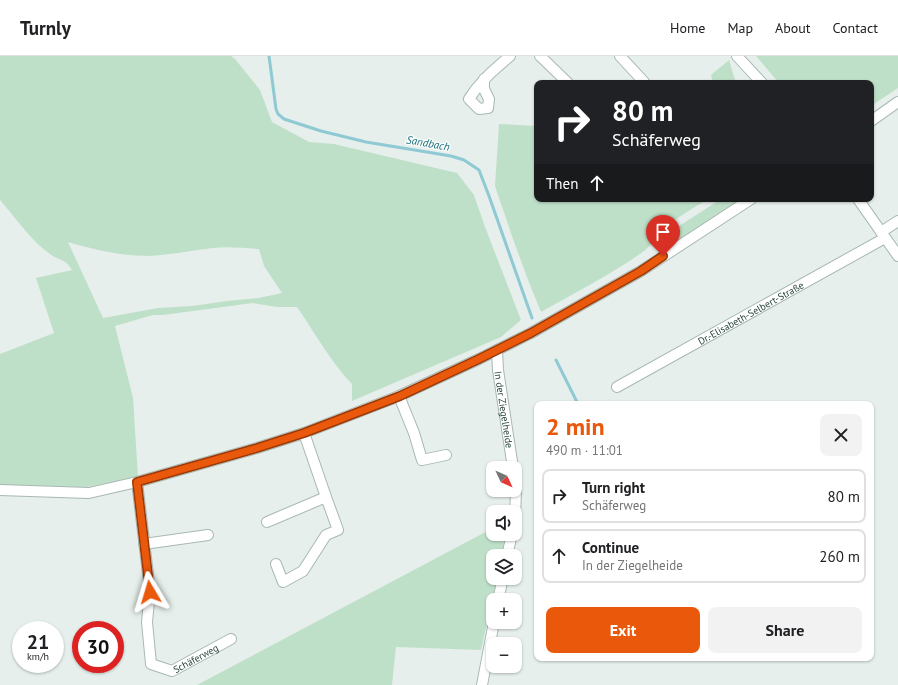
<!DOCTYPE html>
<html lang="en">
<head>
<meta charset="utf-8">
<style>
  body { margin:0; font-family:"PT Sans",sans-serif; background:#f2f2f2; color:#202124; height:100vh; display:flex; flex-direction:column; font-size:15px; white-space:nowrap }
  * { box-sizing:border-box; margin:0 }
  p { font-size:13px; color:#757577 }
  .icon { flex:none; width:22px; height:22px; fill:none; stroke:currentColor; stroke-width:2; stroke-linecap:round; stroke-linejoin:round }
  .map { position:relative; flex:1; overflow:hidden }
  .panel { position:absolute; left:534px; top:345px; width:340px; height:260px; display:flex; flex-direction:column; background:#fff; border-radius:8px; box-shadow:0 1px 3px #0004 }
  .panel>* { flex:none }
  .guide { position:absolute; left:534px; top:24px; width:340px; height:122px; border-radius:8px; box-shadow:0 1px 3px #0004; background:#202124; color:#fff; overflow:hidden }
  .needle { width:26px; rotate:134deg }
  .controls { position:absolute; left:486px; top:405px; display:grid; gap:8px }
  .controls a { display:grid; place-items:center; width:36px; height:36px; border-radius:8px; background:#fff; box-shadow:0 1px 3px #0004; font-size:20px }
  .speed { position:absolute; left:12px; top:565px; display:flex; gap:8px; font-size:20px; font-weight:700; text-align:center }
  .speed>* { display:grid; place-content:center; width:52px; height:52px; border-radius:50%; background:#fff; box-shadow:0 1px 3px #0004; line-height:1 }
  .speed small { font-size:10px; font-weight:400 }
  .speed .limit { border:6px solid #d22; background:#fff; color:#111 }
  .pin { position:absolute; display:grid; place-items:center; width:34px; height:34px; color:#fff; margin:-41px -17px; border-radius:50% 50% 50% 0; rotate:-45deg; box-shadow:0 0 4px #0007 }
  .pin .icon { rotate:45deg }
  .me { position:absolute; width:44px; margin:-22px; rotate:353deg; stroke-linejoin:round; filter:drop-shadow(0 0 3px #0008) }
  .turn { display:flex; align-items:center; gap:14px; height:84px; padding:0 12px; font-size:18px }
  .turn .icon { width:52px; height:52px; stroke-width:2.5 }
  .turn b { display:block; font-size:28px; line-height:34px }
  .then { display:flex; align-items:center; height:38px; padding:0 12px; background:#0003; gap:8px; font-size:15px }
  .round { display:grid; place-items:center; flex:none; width:42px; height:42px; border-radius:8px; background:#f2f2f2 }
  .head { display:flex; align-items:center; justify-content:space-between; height:68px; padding:0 12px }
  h1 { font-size:24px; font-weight:700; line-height:30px; color:#ea580c }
  .button { display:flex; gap:8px; margin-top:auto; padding:8px 12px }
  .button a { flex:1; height:46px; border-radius:8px; background:#ea580c; color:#fff; font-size:16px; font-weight:700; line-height:46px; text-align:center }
  .button a+a { background:#f2f2f2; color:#202124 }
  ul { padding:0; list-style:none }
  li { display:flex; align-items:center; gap:12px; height:54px; margin:0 8px 6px; padding:0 4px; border:2px solid #e0e0e0; border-radius:8px }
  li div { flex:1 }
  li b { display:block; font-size:15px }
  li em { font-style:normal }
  header { display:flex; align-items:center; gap:24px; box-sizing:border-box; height:56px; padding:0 20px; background:#fff; border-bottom:1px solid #e0e0e0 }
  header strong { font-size:19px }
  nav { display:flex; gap:22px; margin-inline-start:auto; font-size:14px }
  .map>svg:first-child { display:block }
</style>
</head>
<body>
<header>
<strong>Turnly</strong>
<nav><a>Home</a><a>Map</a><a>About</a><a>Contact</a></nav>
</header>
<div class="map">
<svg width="898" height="629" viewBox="0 0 898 629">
  <rect width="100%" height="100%" fill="#e6efeb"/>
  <path fill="#bfe0c8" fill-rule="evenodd" d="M 0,0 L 231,0 L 235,3 L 260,34 L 272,66 L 309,86 L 334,88 L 457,117 L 474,139 L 485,171 L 521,264 L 501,281 L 352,345 L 352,328 C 330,305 315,277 297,251 L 277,251 L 253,247 L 163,259 L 153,259 L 115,270 L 133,342 L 138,421 L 86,431 L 0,429 L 0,298 L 54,277 L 36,222 L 72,214 C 66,203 60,205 50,198 C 30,184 16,162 0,144 ZM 68,186 C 95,194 122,200 149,200 C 170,199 193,194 213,192 C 228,190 243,192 259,193 L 264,210 L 282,237 L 258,242 L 227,245 L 192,250 L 158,252 L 103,262 Z
    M 756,0 L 898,0 L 898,32 L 871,50 L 871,27 L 779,27 Z
    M 729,4 L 735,24 L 738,27 L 713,27 L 711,19 Z
    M 499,68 L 537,70 L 537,143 L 708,143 C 694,152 674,163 662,174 C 656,181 652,189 644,195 C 612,218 576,236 541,256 L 528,224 L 513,183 L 495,130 Z
    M 721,143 L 742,143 L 669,191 L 666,182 L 671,175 L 687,165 Z
    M 493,472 L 493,478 L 507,478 L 502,500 L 493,500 L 493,522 L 497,522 L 481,594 L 396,591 L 392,629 L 197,629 Z"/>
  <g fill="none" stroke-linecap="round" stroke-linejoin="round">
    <path stroke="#8ec9d4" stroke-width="3" d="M 269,0 L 276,53 L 278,58 L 284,63 L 321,75 L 366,86 L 451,100 L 464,104 L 479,114 L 489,140 L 532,262
      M 556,304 L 578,348"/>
    <defs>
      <g id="street">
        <path d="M 540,0 L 568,27"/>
        <path d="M 620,0 L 644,26"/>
        <path d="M 737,0 L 762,27"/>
        <path d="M 484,23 L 484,33 L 489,43 L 488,52 L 479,53 L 469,43 C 480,25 494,14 510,0"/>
        <path d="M 871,65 L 898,46"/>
        <path d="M 858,143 L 898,200"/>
        <path d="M 881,176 L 898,165"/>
        <path id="s1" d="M 497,294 L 498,314 L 513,412"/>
        <path id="s2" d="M 617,331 L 885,182"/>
        <path d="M 399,340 L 414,377 L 422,404 L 446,399"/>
        <path id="s3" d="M 137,426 L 150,535 L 147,566 L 151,608 L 172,615 L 231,583"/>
        <path d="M 515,429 L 516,435 L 515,461"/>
        <path d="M 0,434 L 89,437 L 137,426 L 257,392 L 304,377 L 399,340 L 479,303 L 531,277 L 641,215 L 751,143"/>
        <path d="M 267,466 L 326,441"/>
        <path d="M 144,488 L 208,479"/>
        <path d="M 507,500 L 512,478"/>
        <path d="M 276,508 L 283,526 L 303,515 L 326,479 L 338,474 L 326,441 L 304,377"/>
        <path d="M 498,544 L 503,522"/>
        <path d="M 482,629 L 494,566"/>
      </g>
    </defs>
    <use href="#street" stroke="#a8b8b2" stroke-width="12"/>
    <use href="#street" stroke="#fff" stroke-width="10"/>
  </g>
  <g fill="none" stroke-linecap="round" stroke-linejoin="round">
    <defs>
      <path id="route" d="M 150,536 L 137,426 L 257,392 L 304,377 L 400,340 L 479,303 L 531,277 L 641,215 L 663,200"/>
    </defs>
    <use href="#route" stroke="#983908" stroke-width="10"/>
    <use href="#route" stroke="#ea580c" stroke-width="7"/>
  </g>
  <g text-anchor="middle" stroke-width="3" stroke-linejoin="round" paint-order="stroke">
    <g font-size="10" fill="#24423a" stroke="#f7fbf9">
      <text dy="4" stroke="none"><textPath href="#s2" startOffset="153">Dr.-Elisabeth-Selbert-Straße</textPath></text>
      <text dy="4" stroke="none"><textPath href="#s1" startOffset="60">In der Ziegelheide</textPath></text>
      <text dy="4" stroke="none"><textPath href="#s3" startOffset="232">Schäferweg</textPath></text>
    </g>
    <g font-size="11" font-style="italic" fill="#1c6f80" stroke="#f7fbf9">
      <text transform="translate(428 87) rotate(10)" y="4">Sandbach</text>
    </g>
  </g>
</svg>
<div class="controls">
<a><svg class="needle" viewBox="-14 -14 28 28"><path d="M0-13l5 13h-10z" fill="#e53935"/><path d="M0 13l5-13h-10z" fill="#757577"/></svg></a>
<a><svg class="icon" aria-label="sound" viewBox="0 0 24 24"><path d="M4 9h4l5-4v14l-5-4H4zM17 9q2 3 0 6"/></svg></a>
<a><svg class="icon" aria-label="layers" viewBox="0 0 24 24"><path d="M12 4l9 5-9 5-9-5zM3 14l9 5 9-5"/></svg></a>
<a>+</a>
<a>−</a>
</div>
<div class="speed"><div>21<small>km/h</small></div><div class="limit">30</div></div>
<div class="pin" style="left:663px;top:200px;background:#d93025"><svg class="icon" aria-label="arrive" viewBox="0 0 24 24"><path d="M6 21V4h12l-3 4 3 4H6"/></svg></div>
<svg class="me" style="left:150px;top:536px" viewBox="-20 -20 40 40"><path d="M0-17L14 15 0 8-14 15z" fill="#ea580c" stroke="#fff" stroke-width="4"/></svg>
<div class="guide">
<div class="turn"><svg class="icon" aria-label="right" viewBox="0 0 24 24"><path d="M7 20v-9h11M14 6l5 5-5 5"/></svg><div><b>80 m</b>Schäferweg</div></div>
<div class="then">Then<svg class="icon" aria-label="ahead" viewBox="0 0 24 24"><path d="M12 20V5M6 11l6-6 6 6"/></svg></div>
</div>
<section class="panel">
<div class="head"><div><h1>2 min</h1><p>490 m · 11:01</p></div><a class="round"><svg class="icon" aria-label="close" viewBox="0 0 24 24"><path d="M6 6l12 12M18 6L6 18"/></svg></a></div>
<ul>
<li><svg class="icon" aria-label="right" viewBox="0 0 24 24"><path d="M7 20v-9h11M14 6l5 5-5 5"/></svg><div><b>Turn right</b><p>Schäferweg</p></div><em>80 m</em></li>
<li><svg class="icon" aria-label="ahead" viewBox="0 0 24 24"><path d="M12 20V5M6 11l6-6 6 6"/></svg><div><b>Continue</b><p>In der Ziegelheide</p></div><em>260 m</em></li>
</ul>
<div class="button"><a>Exit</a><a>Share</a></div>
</section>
</div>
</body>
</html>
